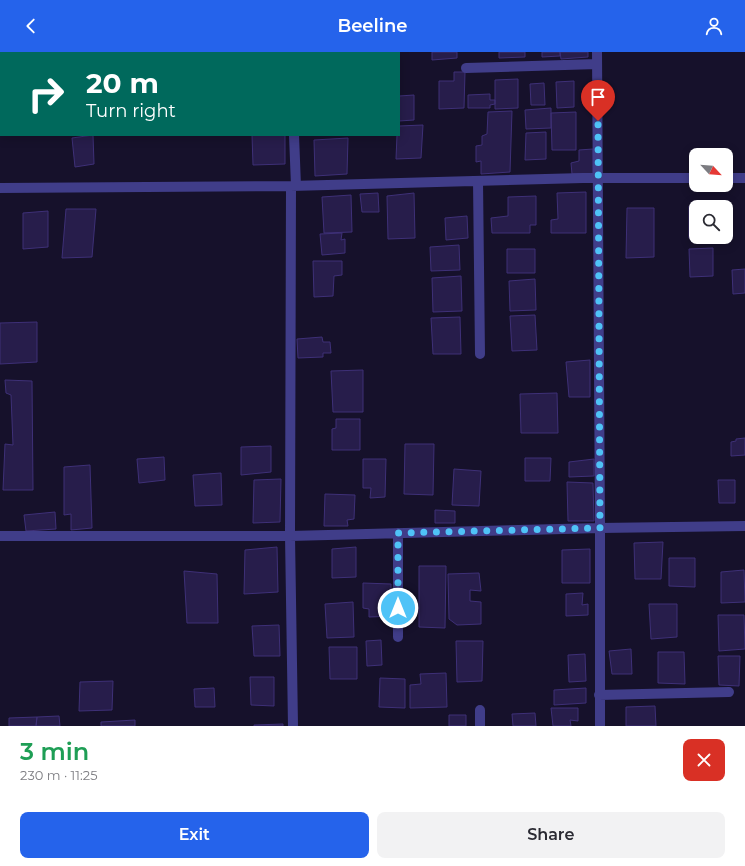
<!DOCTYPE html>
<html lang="en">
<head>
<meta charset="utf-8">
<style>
  body { margin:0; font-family:Montserrat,sans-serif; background:#f2f2f3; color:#2b2b33; height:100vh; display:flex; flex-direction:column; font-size:15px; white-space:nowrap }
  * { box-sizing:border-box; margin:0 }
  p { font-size:13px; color:#7c7c81 }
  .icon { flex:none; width:22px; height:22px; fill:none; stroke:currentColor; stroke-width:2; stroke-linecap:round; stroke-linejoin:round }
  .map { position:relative; height:674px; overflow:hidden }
  .panel { display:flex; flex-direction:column; background:#fff; flex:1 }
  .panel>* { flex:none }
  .guide { position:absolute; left:0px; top:0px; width:400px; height:84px; box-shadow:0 2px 10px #0003; background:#00695c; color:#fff; overflow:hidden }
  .needle { width:26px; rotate:116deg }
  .buttons { position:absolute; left:689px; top:96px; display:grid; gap:8px }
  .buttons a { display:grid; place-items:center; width:44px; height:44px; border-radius:8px; background:#fff; box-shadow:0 2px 10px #0003; font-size:20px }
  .pin { position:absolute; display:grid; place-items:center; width:34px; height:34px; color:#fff; margin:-41px -17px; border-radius:50% 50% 50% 0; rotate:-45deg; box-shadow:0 0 4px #0007 }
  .pin .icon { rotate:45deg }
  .me { position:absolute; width:44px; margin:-22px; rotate:0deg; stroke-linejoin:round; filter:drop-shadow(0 0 3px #0008) }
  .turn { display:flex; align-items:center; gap:14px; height:84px; padding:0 20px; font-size:18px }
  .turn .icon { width:52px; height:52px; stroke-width:2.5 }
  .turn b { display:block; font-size:28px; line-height:34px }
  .round { display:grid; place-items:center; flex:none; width:42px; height:42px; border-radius:8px; background:#f2f2f3 }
  .head { display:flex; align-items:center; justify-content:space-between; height:68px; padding:0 20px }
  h1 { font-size:24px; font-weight:600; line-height:30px; color:#1e9e55 }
  .button { display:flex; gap:8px; margin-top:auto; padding:8px 20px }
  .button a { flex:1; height:46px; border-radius:8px; background:#2563eb; color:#fff; font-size:16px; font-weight:600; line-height:46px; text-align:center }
  .button a+a { background:#f2f2f3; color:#2b2b33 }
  header { display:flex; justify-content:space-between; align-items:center; height:52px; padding:0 20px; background:#2563eb; color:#fff; font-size:18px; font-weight:600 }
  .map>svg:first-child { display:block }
</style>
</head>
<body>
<header><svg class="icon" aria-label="back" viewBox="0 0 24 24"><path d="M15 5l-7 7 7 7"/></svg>Beeline<svg class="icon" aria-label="person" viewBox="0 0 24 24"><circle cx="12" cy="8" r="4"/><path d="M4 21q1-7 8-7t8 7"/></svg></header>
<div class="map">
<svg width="745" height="674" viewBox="0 0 745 674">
  <rect width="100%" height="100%" fill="#16112b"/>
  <path fill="#271d4b" stroke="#3e3077" d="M 432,0 L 457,0 L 457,6 L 432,8 Z
    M 499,0 L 525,0 L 525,5 L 499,6 Z
    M 542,0 L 560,0 L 560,4 L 542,5 Z
    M 560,0 L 588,0 L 588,5 L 561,7 Z
    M 454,20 L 465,20 L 464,56 L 439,57 L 439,29 L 454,29 Z
    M 518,27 L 518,56 L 495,57 L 495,28 Z
    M 574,29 L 574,55 L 557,56 L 556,30 Z
    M 544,31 L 545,53 L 531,53 L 530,32 Z
    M 490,42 L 490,48 L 495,48 L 495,52 L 490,53 L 490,56 L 468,56 L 468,43 Z
    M 414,43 L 414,68 L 399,69 L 399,44 Z
    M 551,56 L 551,76 L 526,77 L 525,58 Z
    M 512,59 L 510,120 L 481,122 L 481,109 L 476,110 L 476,94 L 482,93 L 482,84 L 487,82 L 488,60 Z
    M 576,60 L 576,98 L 552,98 L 551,61 Z
    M 423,73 L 421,106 L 396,107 L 397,83 L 399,83 L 399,74 Z
    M 546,80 L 546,107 L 525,108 L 526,81 Z
    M 93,83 L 94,112 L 75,115 L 72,86 Z
    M 252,83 L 285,83 L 285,112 L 253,113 Z
    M 348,86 L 347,122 L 315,124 L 314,88 Z
    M 593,97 L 593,122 L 572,122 L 571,111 L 579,109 L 579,98 Z
    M 586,140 L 586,181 L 551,181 L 551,168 L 558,167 L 557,141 Z
    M 378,141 L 379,160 L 362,160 L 360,142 Z
    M 414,141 L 415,186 L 388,187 L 387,144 Z
    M 351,143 L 352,180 L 324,181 L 322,145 Z
    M 536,144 L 536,173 L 530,173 L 530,181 L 492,181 L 491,166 L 508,164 L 508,145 Z
    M 713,153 L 713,155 L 696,155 L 696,185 L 709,185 L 689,186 L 689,154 Z
    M 627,156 L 654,156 L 654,205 L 626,206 Z
    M 66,157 L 96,157 L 92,205 L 62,206 Z
    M 48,159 L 48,195 L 23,197 L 23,161 Z
    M 467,164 L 468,186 L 446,188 L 445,166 Z
    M 342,181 L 341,188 L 345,187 L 345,201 L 322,203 L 320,182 Z
    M 459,193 L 460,218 L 431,219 L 430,195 Z
    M 713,196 L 713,224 L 690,225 L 689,197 Z
    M 507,197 L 535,197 L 535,221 L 507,221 Z
    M 313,209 L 342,209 L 342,223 L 334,224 L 333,244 L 314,245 Z
    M 745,217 L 745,241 L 733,242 L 732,218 Z
    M 461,224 L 462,259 L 433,260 L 432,226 Z
    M 535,227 L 536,258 L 510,259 L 509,229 Z
    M 535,263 L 537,298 L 512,299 L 510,264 Z
    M 460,265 L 461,302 L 433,302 L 431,266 Z
    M 37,270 L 37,310 L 0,312 L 0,271 Z
    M 322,285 L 323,290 L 330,290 L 331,301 L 323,301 L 323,305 L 298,306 L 297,287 Z
    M 590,308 L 590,345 L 569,345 L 566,310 Z
    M 363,318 L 363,360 L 333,360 L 331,319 Z
    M 5,328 L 32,329 L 33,438 L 3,438 L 5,392 L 13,393 L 11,343 L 6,341 Z
    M 557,341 L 558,381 L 521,381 L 520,342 Z
    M 336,367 L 360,367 L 360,398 L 332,398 L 332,377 L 336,376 Z
    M 745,386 L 745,403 L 731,404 L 731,390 L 736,389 L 736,387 Z
    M 405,392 L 434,392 L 433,443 L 404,442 Z
    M 271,394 L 271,420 L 241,423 L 241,395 Z
    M 164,405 L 165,428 L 139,431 L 137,407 Z
    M 525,406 L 551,406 L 550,429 L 525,429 Z
    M 363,407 L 386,407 L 385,445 L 370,446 L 371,436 L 363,436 Z
    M 594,407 L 594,424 L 569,425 L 569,410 Z
    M 90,413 L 92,476 L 71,478 L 71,462 L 64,463 L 64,415 Z
    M 454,417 L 481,419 L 479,454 L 452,453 Z
    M 221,421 L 222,453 L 195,454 L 193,423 Z
    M 281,427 L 280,470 L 253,471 L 254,428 Z
    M 718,428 L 735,428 L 735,451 L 719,451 Z
    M 567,430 L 593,431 L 594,469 L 568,469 Z
    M 325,442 L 355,443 L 354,467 L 347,468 L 348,474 L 324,474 Z
    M 435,458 L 455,459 L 455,471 L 435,471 Z
    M 55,460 L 56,477 L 26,479 L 24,463 Z
    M 663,490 L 661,527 L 635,527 L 634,491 Z
    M 277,495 L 278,540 L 244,542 L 245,498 Z
    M 356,495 L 356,525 L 332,526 L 332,497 Z
    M 590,497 L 590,531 L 562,531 L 562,498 Z
    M 669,506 L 695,506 L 695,535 L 669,534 Z
    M 419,514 L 446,514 L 445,576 L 419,575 Z
    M 744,518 L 745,550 L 721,551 L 721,520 Z
    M 184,519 L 217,522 L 218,571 L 187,571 Z
    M 479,521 L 481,539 L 470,538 L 470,549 L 481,550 L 481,572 L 457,573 L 449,567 L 448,522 Z
    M 363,531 L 391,532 L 391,541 L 395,540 L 395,564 L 369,565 L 369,557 L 363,556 Z
    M 583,541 L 582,553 L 588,552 L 588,563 L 566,564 L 566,542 Z
    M 353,550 L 354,585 L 327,586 L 325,552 Z
    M 649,552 L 677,552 L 677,585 L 651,587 Z
    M 718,563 L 744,563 L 745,597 L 719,599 Z
    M 279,573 L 280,604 L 254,604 L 252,574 Z
    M 381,588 L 382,613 L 367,614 L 366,589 Z
    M 456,589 L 483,589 L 482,629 L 457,630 Z
    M 329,595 L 357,595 L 357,627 L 330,627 Z
    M 631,597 L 632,622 L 612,622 L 609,599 Z
    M 658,600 L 684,600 L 685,632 L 658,631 Z
    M 585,602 L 586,629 L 569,630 L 568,603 Z
    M 718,604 L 740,604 L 739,634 L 719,633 Z
    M 446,621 L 447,655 L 410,656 L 410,633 L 421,632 L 420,622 Z
    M 250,625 L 274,625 L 274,654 L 251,653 Z
    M 380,626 L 405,627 L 405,656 L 379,655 Z
    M 113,629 L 112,658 L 79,659 L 80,630 Z
    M 214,636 L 215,655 L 195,655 L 194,637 Z
    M 586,636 L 586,651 L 554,653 L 554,638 Z
    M 655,654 L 656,674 L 626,674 L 626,655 Z
    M 551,656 L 578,656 L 578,669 L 570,668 L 571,674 L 553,674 Z
    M 535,661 L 536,674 L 513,674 L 512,662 Z
    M 449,663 L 466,663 L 466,674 L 449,674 Z
    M 59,664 L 60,674 L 36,674 L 37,665 Z
    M 37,665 L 36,674 L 9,674 L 9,666 Z
    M 135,668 L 135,674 L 101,674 L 101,670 Z
    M 283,672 L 283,674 L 254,674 L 254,673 Z"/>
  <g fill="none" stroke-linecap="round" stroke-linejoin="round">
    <path stroke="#403d89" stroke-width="10" d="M 291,0 L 291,1
      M 597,0 L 600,476 L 600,674
      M 466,16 L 597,12
      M 294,83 L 296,134
      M 726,126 L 745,126
      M 478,129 L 480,302
      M 291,134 L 290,484 L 293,674
      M 0,136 L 291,134 L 583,126 L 696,126
      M 0,484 L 290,484 L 600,476 L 745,474
      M 398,585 L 398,481
      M 599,643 L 729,640
      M 480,658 L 480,674"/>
  </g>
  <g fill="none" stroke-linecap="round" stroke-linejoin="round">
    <path stroke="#4fc3f7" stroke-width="7" stroke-dasharray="0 12.6" d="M 398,556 L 398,481 L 600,476 L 598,69"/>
  </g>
</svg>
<div class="buttons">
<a><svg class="needle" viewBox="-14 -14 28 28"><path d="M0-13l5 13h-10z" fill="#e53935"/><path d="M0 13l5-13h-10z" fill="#7c7c81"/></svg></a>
<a><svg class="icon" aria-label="search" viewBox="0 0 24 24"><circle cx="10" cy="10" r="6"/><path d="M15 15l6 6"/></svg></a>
</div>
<div class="pin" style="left:598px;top:69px;background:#d93025"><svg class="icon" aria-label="arrive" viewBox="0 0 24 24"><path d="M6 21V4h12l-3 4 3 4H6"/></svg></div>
<svg class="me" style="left:398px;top:556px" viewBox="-20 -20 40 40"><circle r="17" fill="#4fc3f7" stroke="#fff" stroke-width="3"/><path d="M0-11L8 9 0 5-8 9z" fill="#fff"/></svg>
<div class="guide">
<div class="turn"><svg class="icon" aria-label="right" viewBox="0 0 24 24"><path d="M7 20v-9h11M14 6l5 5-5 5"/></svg><div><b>20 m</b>Turn right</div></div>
</div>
</div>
<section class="panel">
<div class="head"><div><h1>3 min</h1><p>230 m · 11:25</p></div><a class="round" style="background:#d93025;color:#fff"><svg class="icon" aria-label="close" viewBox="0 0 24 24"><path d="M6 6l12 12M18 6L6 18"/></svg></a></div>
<div class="button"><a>Exit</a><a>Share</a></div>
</section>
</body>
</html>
